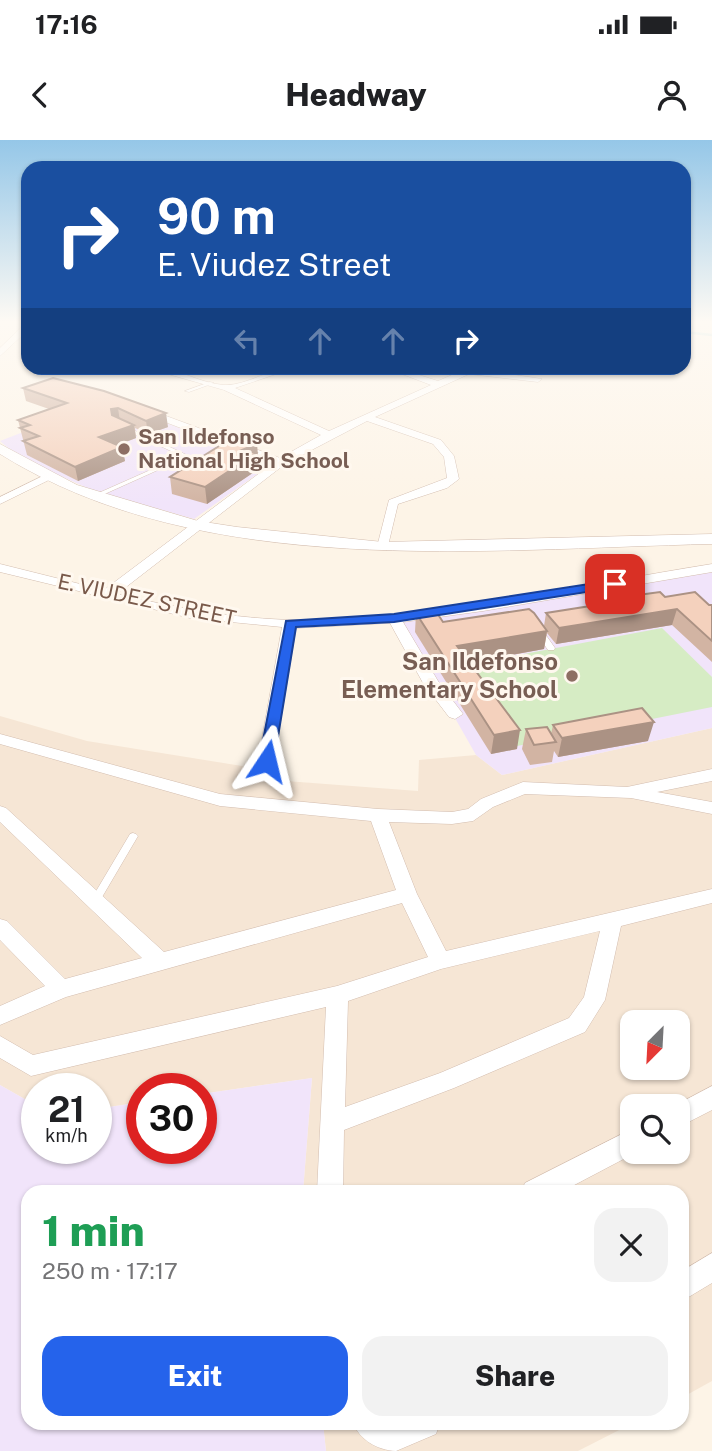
<!DOCTYPE html>
<html lang="en">
<head>
<meta charset="utf-8">
<style>
  body { margin:0; font-family:"Public Sans",sans-serif; background:#f2f2f2; color:#202124; height:100vh; display:flex; flex-direction:column; font-size:26px; white-space:nowrap }
  * { box-sizing:border-box; margin:0 }
  p { font-size:23px; color:#757577 }
  .icon { flex:none; width:38px; height:38px; fill:none; stroke:currentColor; stroke-width:2; stroke-linecap:round; stroke-linejoin:round }
  .map { position:relative; flex:1; overflow:hidden }
  .side { position:absolute; left:21px; top:1045px; width:668px; height:245px; display:flex; flex-direction:column; background:#fff; border-radius:21px; box-shadow:0 2px 5px #0004 }
  .side>* { flex:none }
  .banner { position:absolute; left:21px; top:21px; width:670px; height:214px; border-radius:21px; box-shadow:0 2px 5px #0004; background:#1a4fa0; color:#fff; overflow:hidden }
  .needle { width:46px; rotate:204deg }
  .fabs { position:absolute; left:620px; top:870px; display:grid; gap:14px }
  .fabs a { display:grid; place-items:center; width:70px; height:70px; border-radius:14px; background:#fff; box-shadow:0 2px 5px #0004; font-size:35px }
  .speed { position:absolute; left:21px; top:933px; display:flex; gap:14px; font-size:35px; font-weight:700; text-align:center }
  .speed>* { display:grid; place-content:center; width:91px; height:91px; border-radius:50%; background:#fff; box-shadow:0 2px 5px #0004; line-height:1 }
  .speed small { font-size:18px; font-weight:400 }
  .speed .limit { border:10px solid #d22; background:#fff; color:#111 }
  .pin { position:absolute; display:grid; place-items:center; width:60px; height:60px; color:#fff; margin:-30px; border-radius:14px; box-shadow:0 4px 10px #0006 }
  .me { position:absolute; width:77px; margin:-38px; rotate:10deg; stroke-linejoin:round; filter:drop-shadow(0 0 5px #0008) }
  .turn { display:flex; align-items:center; gap:24px; height:147px; padding:0 21px; font-size:32px }
  .turn .icon { width:91px; height:91px; stroke-width:2.5 }
  .turn b { display:block; font-size:49px; line-height:60px }
  .lanes { display:flex; align-items:center; height:66px; padding:0 21px; background:#0003; justify-content:center; gap:35px; direction:ltr }
  .lanes .off { opacity:.35 }
  .round { display:grid; place-items:center; flex:none; width:74px; height:74px; border-radius:21px; background:#f2f2f2 }
  .overview { display:flex; align-items:center; justify-content:space-between; height:119px; padding:0 21px }
  h1 { font-size:42px; font-weight:800; line-height:52px; color:#1e9e55 }
  .cta { display:flex; gap:14px; margin-top:auto; padding:14px 21px }
  .cta a { flex:1; height:80px; border-radius:21px; background:#2563eb; color:#fff; font-size:28px; font-weight:800; line-height:80px; text-align:center }
  .cta a+a { background:#f2f2f2; color:#202124 }
  .status { display:flex; justify-content:space-between; align-items:center; height:49px; padding:0 35px; background:#fff; direction:ltr }
  .status svg { height:19px; fill:currentColor }
  header { display:flex; justify-content:space-between; align-items:center; height:91px; padding:0 21px; background:#fff; font-size:32px; font-weight:800 }
  .map>svg:first-child { display:block }
</style>
</head>
<body>
<div class="status"><b>17:16</b><svg viewBox="0 0 49 12"><path d="M0 12V9h3v3zM5 12V6h3v6zM10 12V3h3v9zM15 12V0h3v12zM26 1h20v11H26zM47 4h2v5h-2z"/></svg></div>
<header><svg class="icon" aria-label="back" viewBox="0 0 24 24"><path d="M15 5l-7 7 7 7"/></svg>Headway<svg class="icon" aria-label="person" viewBox="0 0 24 24"><circle cx="12" cy="8" r="4"/><path d="M4 21q1-7 8-7t8 7"/></svg></header>
<div class="map">
<svg width="712" height="1311" viewBox="0 0 712 1311">
  <rect width="100%" height="100%" fill="#fdf4e7"/>
  <path fill="#f6e6d5" fill-rule="evenodd" d="M 0,576 L 87,601 L 273,631 L 273,640 L 418,651 L 419,620 L 476,615 L 502,635 L 712,588 L 712,1241 L 683,1257 L 682,1052 L 303,1052 L 312,938 L 201,954 L 201,948 L 142,948 L 142,962 L 96,969 L 96,948 L 37,948 L 37,966 L 0,945 ZM 632,882 L 677,882 L 677,928 L 632,928 ZM 632,966 L 677,966 L 677,1012 L 632,1012 Z
    M 323,1283 L 633,1283 L 578,1311 L 326,1311 Z"/>
  <path fill="#f1e4fa" d="M 95,256 L 273,323 L 194,379 L 92,350 L 20,318 L 0,301 L 80,270 Z
    M 712,432 L 712,588 L 502,635 L 476,615 L 401,483 Z
    M 312,938 L 303,1052 L 28,1052 L 28,1283 L 323,1283 L 326,1311 L 0,1311 L 0,945 L 37,966 L 37,1008 L 96,1008 L 96,969 L 142,962 L 142,1008 L 201,1008 L 201,954 Z"/>
  <path fill="#d6ecc4" d="M 662,488 L 712,537 L 712,567 L 517,606 L 461,526 Z"/>
  <g fill="none" stroke-linecap="round" stroke-linejoin="round">
    <path stroke="#a0d4db" stroke-width="2.5" d="M 684,192 L 712,195"/>
    <defs>
      <path id="service" d="M 210,242 L 214,243 L 189,252 L 185,251 Z
        M 125,288 L 129,288 L 189,316 L 98,357 L 94,357 L 94,355 L 182,316 L 125,290 Z
        M 537,491 L 543,491 L 555,508 L 554,510 L 548,510 L 536,493 Z
        M 133,693 L 136,694 L 138,696 L 98,764 L 95,765 L 92,764 L 90,761 L 92,758 L 130,694 Z"/>
      <path id="minor" d="M 25,184 L 28,184 L 28,190 L 0,216 L 0,208 Z
        M 147,228 C 174,225 199,244 226,245 C 247,245 271,228 294,228 L 235,248 L 329,291 L 431,245 L 386,228 L 397,228 L 438,241 L 468,228 L 542,239 L 538,242 L 469,234 L 375,277 L 441,300 L 454,316 L 459,339 L 447,348 L 398,364 L 387,410 L 377,407 L 389,360 L 447,338 L 444,317 L 433,304 L 367,281 L 285,324 L 117,454 C 181,469 246,481 312,480 C 446,477 579,445 712,424 L 712,432 L 483,471 L 403,482 L 438,541 L 463,574 L 455,579 L 449,577 L 423,543 L 390,483 L 296,488 L 274,621 L 266,626 L 260,625 L 258,621 L 282,487 L 190,478 L 0,432 L 0,424 L 104,450 L 273,323 L 144,274 L 144,270 L 150,270 L 280,318 L 321,295 L 224,250 Z
        M 47,334 L 52,337 L 51,339 L 0,364 L 0,357 Z
        M 0,594 L 220,654 L 378,669 L 452,672 L 468,669 L 481,659 L 523,642 L 627,647 L 712,629 L 712,641 L 657,652 L 712,662 L 712,674 L 631,658 L 525,654 L 493,667 L 473,681 L 452,684 L 389,682 L 417,754 L 446,811 L 712,749 L 712,763 L 621,786 L 605,860 L 585,892 L 454,948 L 344,990 L 343,1052 L 317,1052 L 326,867 L 31,936 L 0,918 L 0,896 L 33,915 L 337,846 L 428,817 L 402,763 L 66,857 L 0,885 L 0,866 L 45,846 L 0,800 L 0,779 L 7,781 L 65,839 L 142,818 L 0,682 L 0,666 L 6,668 L 164,812 L 396,750 L 371,681 L 220,666 L 0,604 ZM 600,791 L 584,857 L 569,878 L 440,933 L 345,967 L 348,861 L 441,829 Z
        M 712,946 L 712,970 L 677,988 L 677,966 L 674,966 Z
        M 632,989 L 632,1012 L 637,1012 L 561,1052 L 521,1052 L 525,1043 Z
        M 712,1113 L 712,1143 L 682,1161 L 682,1131 Z
        M 353,1283 L 440,1283 L 436,1294 L 396,1311 C 377,1310 360,1300 353,1283 Z"/>
      <path id="tertiary" d="M 0,304 L 77,345 L 198,381 L 237,387 L 383,402 L 712,394 L 712,404 C 483,409 203,441 0,314 Z"/>
    </defs>
    <use href="#service" stroke="#d3bdaf" stroke-width="1"/>
    <use href="#minor" stroke="#d3bdaf" stroke-width="1"/>
    <use href="#tertiary" stroke="#d3bdaf" stroke-width="1"/>
    <use href="#service" fill="#fff" fill-rule="evenodd"/>
    <use href="#minor" fill="#fff" fill-rule="evenodd"/>
    <use href="#tertiary" fill="#fff" fill-rule="evenodd"/>
  </g>
  <path fill="#d2b4a3" d="M 53,238 L 168,287 L 148,294 L 135,288 L 136,298 L 118,305 L 122,307 L 125,321 L 78,341 L 27,315 L 18,280 L 49,269 L 26,261 L 23,248 Z
    M 257,304 L 258,320 L 256,321 L 257,330 L 207,364 L 172,354 L 170,337 Z
    M 638,455 L 665,457 L 712,465 L 712,522 L 672,485 L 556,504 L 547,493 L 544,509 L 470,523 L 517,609 L 491,614 L 415,492 L 416,473 L 443,482 L 544,486 L 546,473 L 637,459 Z
    M 553,585 L 648,601 L 558,617 L 554,611 L 552,622 L 530,625 L 522,609 L 526,589 L 551,594 Z"/>
  <path fill="#ab9284" d="M 118,268 L 120,282 L 113,282 L 111,269 Z
    M 166,273 L 168,287 L 148,294 L 146,281 Z
    M 134,285 L 136,298 L 102,311 L 99,297 Z
    M 257,304 L 258,320 L 256,321 L 257,330 L 207,364 L 205,347 L 242,310 Z
    M 122,307 L 125,321 L 78,341 L 75,327 Z
    M 677,469 L 672,485 L 556,504 L 559,488 Z
    M 547,491 L 544,509 L 456,525 L 457,506 Z
    M 654,582 L 648,601 L 558,617 L 562,598 Z
    M 520,590 L 517,609 L 491,614 L 494,595 Z"/>
  <path fill="#f4d1bd" stroke="#ab9284" stroke-width="2" d="M 53,238 L 104,251 L 166,273 L 146,281 L 118,268 L 111,269 L 112,275 L 134,285 L 99,297 L 122,307 L 75,327 L 23,301 L 39,296 L 20,288 L 30,285 L 18,280 L 67,263 L 23,248 Z
    M 235,296 L 257,304 L 242,310 L 256,313 L 205,347 L 170,337 Z
    M 660,452 L 665,457 L 695,452 L 709,465 L 712,465 L 712,501 L 677,469 L 559,488 L 546,473 L 641,458 L 638,455 Z
    M 529,469 L 534,473 L 547,491 L 457,506 L 520,590 L 494,595 L 416,473 L 435,470 L 443,482 Z
    M 642,568 L 654,582 L 562,598 L 553,585 Z
    M 547,587 L 556,602 L 534,605 L 526,589 Z"/>
  <linearGradient id="sky" x2="0" y2="1"><stop stop-color="#95c7e8"/><stop offset="0.5" stop-color="#fefaf4"/><stop offset="1" stop-color="#fefaf4" stop-opacity="0"/></linearGradient>
  <rect width="712" height="364" fill="url(#sky)"/>
  <path fill="#2563eb" stroke="#184099" stroke-width="2" d="M 615,440 L 619,441 L 619,447 L 394,482 L 296,487 L 274,621 L 267,626 L 259,621 L 286,481 L 394,474 Z"/>
  <g fill="#8d6e63" stroke="#fff8ef" stroke-width="2.5">
    <circle cx="124" cy="309" r="7"/>
    <circle cx="572" cy="536" r="7"/>
  </g>
  <g text-anchor="middle" stroke-width="6" stroke-linejoin="round" paint-order="stroke">
    <g font-size="21" font-weight="bold" fill="#785e54" stroke="#fff8ef" text-anchor="start">
      <text x="138" y="304">San Ildefonso<tspan x="138" dy="24">National High School</tspan></text>
    </g>
    <g font-size="21" fill="#79594a" stroke="#fff8ef">
      <text transform="translate(147 460) rotate(12)" y="7">E. VIUDEZ STREET</text>
    </g>
    <g font-size="24" font-weight="bold" fill="#785e54" stroke="#fff8ef" text-anchor="end">
      <text x="558" y="530">San Ildefonso<tspan x="558" dy="28">Elementary School</tspan></text>
    </g>
  </g>
</svg>
<div class="fabs">
<a><svg class="needle" viewBox="-14 -14 28 28"><path d="M0-13l5 13h-10z" fill="#e53935"/><path d="M0 13l5-13h-10z" fill="#757577"/></svg></a>
<a><svg class="icon" aria-label="search" viewBox="0 0 24 24"><circle cx="10" cy="10" r="6"/><path d="M15 15l6 6"/></svg></a>
</div>
<div class="speed"><div>21<small>km/h</small></div><div class="limit">30</div></div>
<div class="pin" style="left:615px;top:444px;background:#d93025"><svg class="icon" aria-label="arrive" viewBox="0 0 24 24"><path d="M6 21V4h12l-3 4 3 4H6"/></svg></div>
<svg class="me" style="left:267px;top:621px" viewBox="-20 -20 40 40"><path d="M0-17L14 15 0 8-14 15z" fill="#2563eb" stroke="#fff" stroke-width="4"/></svg>
<div class="banner">
<div class="turn"><svg class="icon" aria-label="right" viewBox="0 0 24 24"><path d="M7 20v-9h11M14 6l5 5-5 5"/></svg><div><b>90 m</b>E. Viudez Street</div></div>
<div class="lanes"><svg class="icon off" aria-label="left" viewBox="0 0 24 24"><path d="M17 20v-9H6M10 6l-5 5 5 5"/></svg><svg class="icon off" aria-label="ahead" viewBox="0 0 24 24"><path d="M12 20V5M6 11l6-6 6 6"/></svg><svg class="icon off" aria-label="ahead" viewBox="0 0 24 24"><path d="M12 20V5M6 11l6-6 6 6"/></svg><svg class="icon" aria-label="right" viewBox="0 0 24 24"><path d="M7 20v-9h11M14 6l5 5-5 5"/></svg></div>
</div>
<section class="side">
<div class="overview"><div><h1>1 min</h1><p>250 m · 17:17</p></div><a class="round"><svg class="icon" aria-label="close" viewBox="0 0 24 24"><path d="M6 6l12 12M18 6L6 18"/></svg></a></div>
<div class="cta"><a>Exit</a><a>Share</a></div>
</section>
</div>
</body>
</html>
